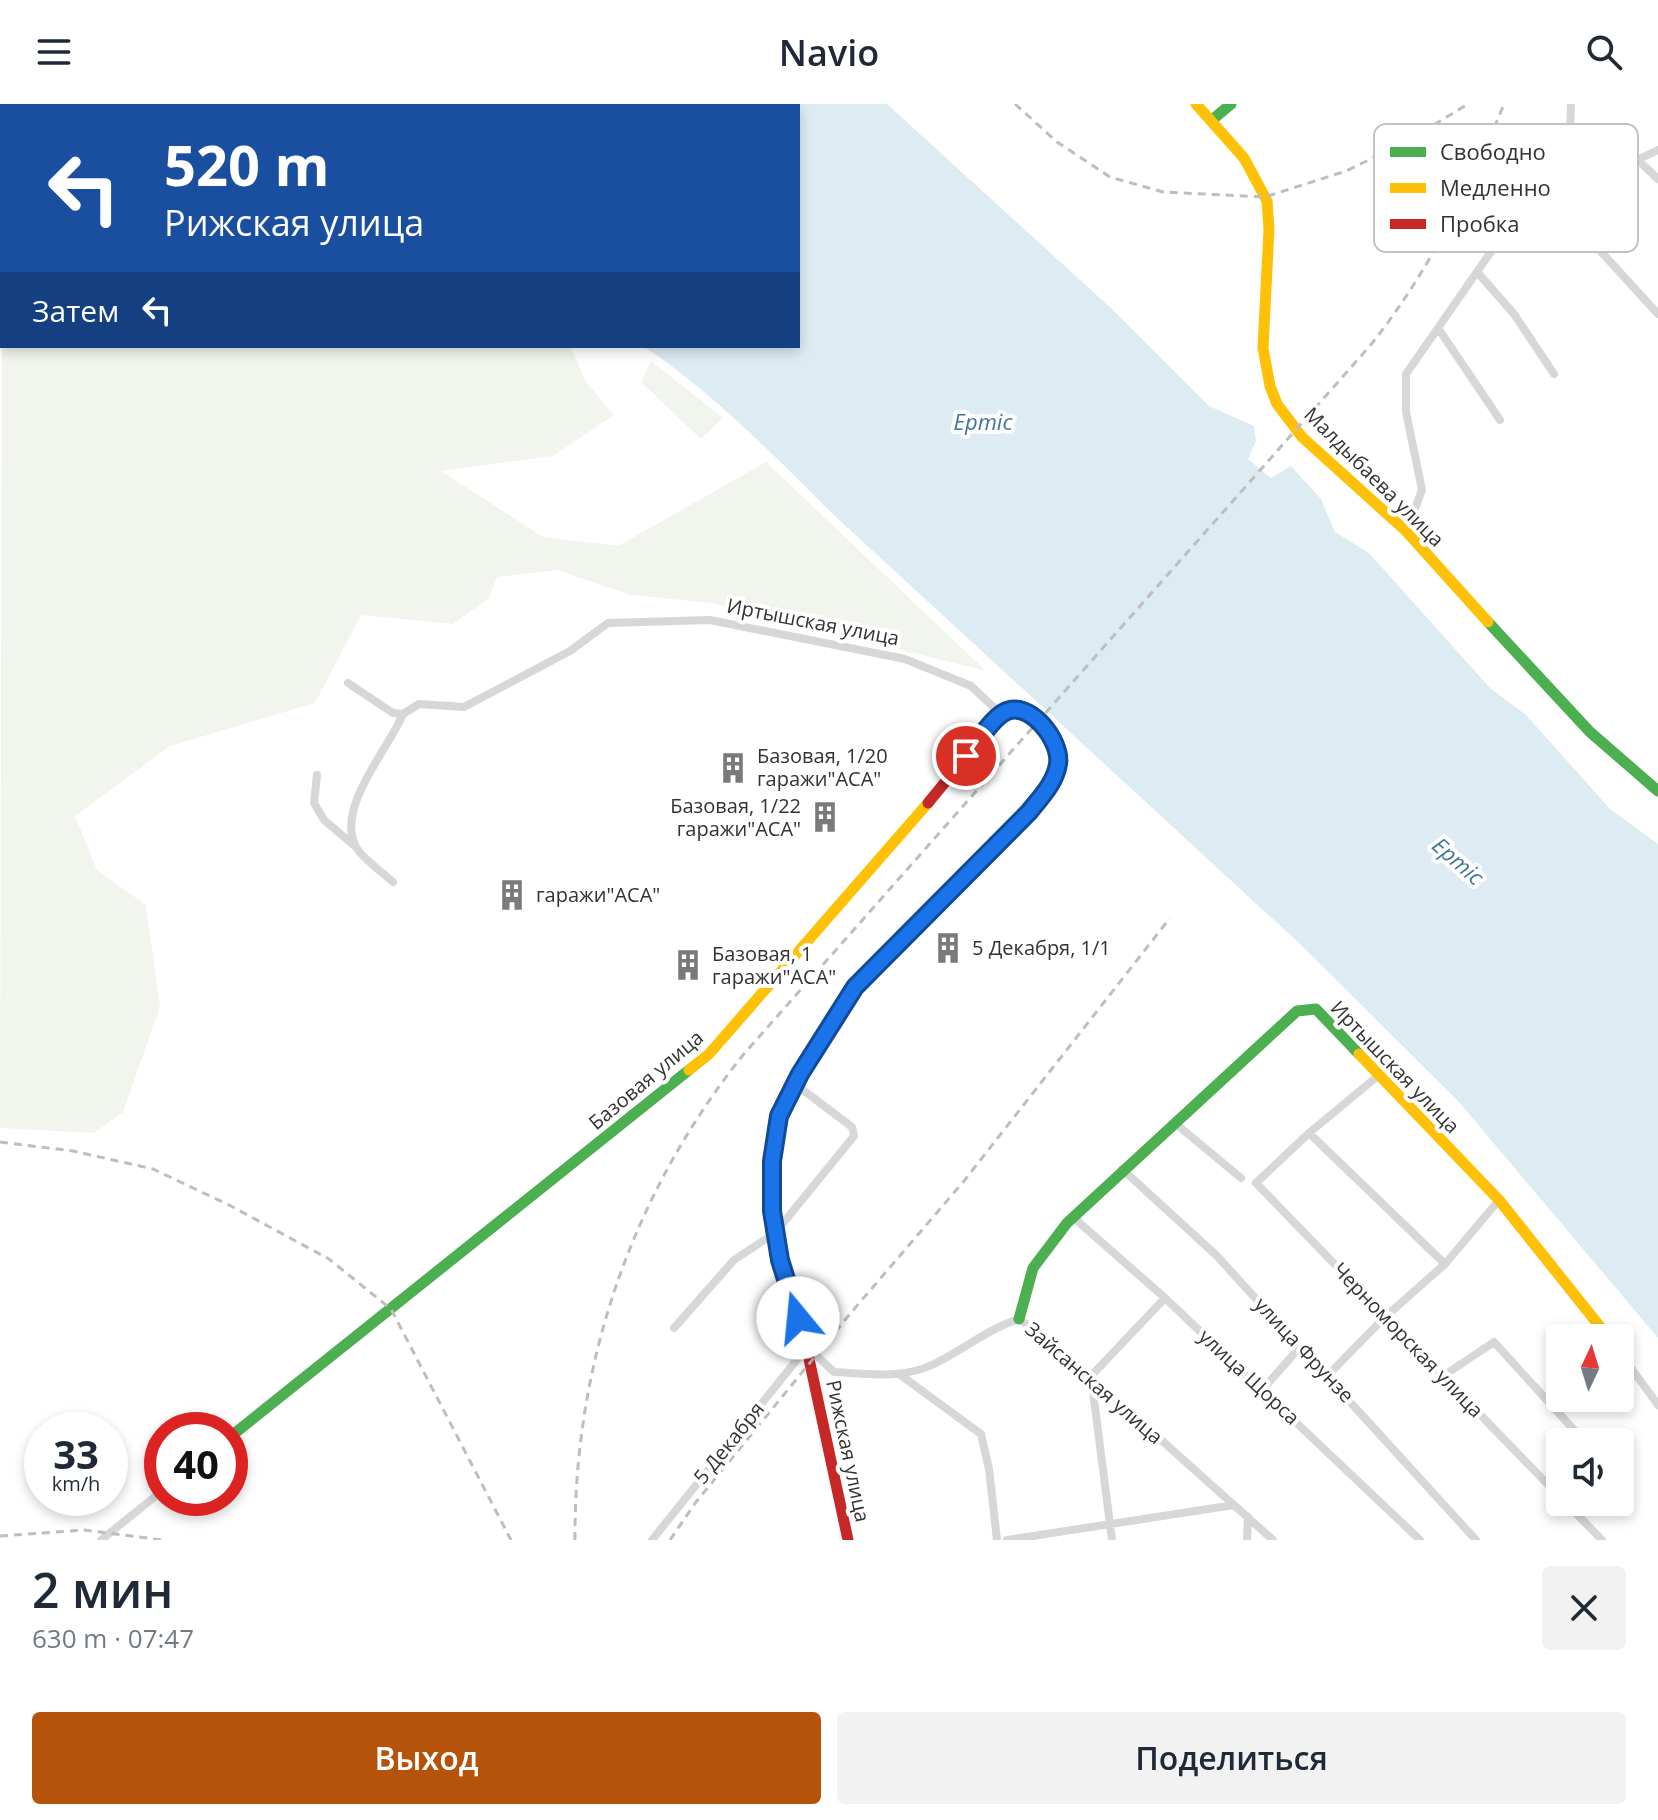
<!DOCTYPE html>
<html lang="ru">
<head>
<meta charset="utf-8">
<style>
  body { margin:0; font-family:"Open Sans",sans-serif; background:#f2f2f3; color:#1f2937; height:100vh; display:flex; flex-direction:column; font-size:30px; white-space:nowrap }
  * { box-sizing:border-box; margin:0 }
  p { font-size:26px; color:#747a83 }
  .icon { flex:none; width:44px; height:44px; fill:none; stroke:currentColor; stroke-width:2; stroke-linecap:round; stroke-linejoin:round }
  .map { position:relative; height:1436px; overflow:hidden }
  .panel { display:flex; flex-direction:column; background:#fff; flex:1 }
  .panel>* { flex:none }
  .banner { position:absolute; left:0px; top:0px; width:800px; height:244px; box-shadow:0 4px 12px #0003; background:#1a4fa0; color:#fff; overflow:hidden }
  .needle { width:52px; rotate:4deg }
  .controls { position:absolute; left:1546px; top:1220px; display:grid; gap:16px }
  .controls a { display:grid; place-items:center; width:88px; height:88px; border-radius:8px; background:#fff; box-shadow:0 4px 12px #0003; font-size:40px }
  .speed { position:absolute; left:24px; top:1308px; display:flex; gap:16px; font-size:40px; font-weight:700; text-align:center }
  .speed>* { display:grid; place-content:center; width:104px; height:104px; border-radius:50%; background:#fff; box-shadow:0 4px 12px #0003; line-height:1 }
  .speed small { font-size:20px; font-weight:400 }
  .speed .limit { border:12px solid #d22; background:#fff; color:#111 }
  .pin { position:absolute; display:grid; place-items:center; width:68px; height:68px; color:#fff; margin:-34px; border:4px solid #fff; border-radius:50%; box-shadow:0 2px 8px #0007 }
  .me { position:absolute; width:88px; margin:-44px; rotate:343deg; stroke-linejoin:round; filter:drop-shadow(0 0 6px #0008) }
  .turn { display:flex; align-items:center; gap:28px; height:168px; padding:0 32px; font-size:36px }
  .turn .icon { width:104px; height:104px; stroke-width:2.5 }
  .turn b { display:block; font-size:56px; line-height:68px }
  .then { display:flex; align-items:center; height:76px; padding:0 32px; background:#0003; gap:16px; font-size:30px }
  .round { display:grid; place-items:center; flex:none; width:84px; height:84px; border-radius:8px; background:#f2f2f3 }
  .head { display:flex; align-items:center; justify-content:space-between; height:136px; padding:0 32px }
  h1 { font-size:48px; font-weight:600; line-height:60px }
  .cta { display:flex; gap:16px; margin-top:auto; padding:16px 32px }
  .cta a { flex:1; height:92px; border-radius:8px; background:#b45309; color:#fff; font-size:32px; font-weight:600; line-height:92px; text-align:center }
  .cta a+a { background:#f2f2f3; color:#1f2937 }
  header { display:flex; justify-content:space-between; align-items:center; height:104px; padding:0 32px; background:#fff; font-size:36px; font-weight:600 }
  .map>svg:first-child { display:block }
</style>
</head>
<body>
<header><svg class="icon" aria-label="menu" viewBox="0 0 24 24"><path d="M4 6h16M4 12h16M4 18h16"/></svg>Navio<svg class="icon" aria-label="search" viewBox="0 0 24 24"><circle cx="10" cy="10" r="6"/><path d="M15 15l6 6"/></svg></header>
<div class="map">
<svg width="1658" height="1436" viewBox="0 0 1658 1436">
  <rect width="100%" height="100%" fill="#fff"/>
  <path fill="#f1f5ed" d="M 2,201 L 2,242 L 570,242 L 586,278 L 614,311 L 553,352 L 441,367 L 543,433 L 618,442 L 766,358 L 986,567 L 712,499 L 630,491 L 557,466 L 497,473 L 489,494 L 453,520 L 361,511 L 315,599 L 170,642 L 75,712 L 97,766 L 146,801 L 160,903 L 123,1008 L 94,1029 L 0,1024 Z
    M 651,257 L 723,314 L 701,335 L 641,278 Z"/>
  <path fill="#ddebf3" d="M 0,0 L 887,0 L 1113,206 L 1209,302 L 1254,322 L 1256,337 L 1248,355 L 1271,374 L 1291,362 L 1321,395 L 1335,428 L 1369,449 L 1490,584 L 1526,611 L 1610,705 L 1658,740 L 1658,1234 L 1459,998 L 1299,839 L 836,413 C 775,353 714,289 643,242 L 798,242 L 798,2 L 2,2 L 0,182 Z"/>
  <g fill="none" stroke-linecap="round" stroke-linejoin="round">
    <path stroke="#d7d7d7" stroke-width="8" d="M 1570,34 L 1571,0
      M 1639,55 L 1658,46
      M 1540,81 L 1658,210
      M 1478,169 L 1514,210 L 1554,270
      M 1438,224 L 1500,316
      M 1406,428 L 1422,386 L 1406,308 L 1406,270 L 1570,34 L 1587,23 L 1603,23 L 1658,75
      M 348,579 L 393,609 L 403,610 L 419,600 L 464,603 L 570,547 L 608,519 L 710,516 L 905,555 L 971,582 L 1001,610
      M 317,671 L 314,699 L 324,716 L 356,743
      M 393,778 C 382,768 363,755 356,743 C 335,703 389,645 403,610
      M 1379,971 L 1309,1029 L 1256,1079 L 1560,1393
      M 1176,1020 L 1241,1074
      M 1309,1029 L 1445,1160
      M 1122,1065 L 1216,1151 L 1476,1436
      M 1074,1114 L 1165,1194 L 1420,1436
      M 674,1224 L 734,1156 L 775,1129 L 854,1032 L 852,1023 L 795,980
      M 1620,1249 L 1658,1301
      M 899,1270 L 981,1330 L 989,1365 L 997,1436
      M 1328,1271 L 1384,1214 L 1445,1160 L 1499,1096
      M 1443,1272 L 1494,1238 L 1585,1338
      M 1262,1286 L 1300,1243
      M 1565,1398 L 1602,1436
      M 101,1436 L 162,1387
      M 652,1436 L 807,1243 L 834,1268 C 866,1270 902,1275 932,1261 C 962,1247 987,1225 1019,1215 L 1046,1233 L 1273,1436
      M 1007,1436 L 1234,1401
      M 1112,1436 L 1091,1272 L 1165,1194
      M 1247,1436 L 1248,1413"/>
    <path stroke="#4caf50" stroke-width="11" d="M 1212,16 L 1231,0
      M 1488,518 L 1590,628 L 1658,687
      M 1019,1215 L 1033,1164 L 1067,1119 L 1297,907 L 1316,905 L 1359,950
      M 230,1333 L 689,966"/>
    <path stroke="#ffc107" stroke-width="11" d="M 1196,0 L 1244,54 L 1267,97 L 1269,125 L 1263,244 L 1270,282 L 1277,300 L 1302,333 L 1406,427 L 1488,518
      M 1359,950 L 1499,1096 L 1609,1234
      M 689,966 L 709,950 L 928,699
      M 806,1241 C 783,1167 758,1091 779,1014 C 786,988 805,962 820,939 C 832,919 844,895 860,878"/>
    <path stroke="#c62828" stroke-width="11" d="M 860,878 L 1047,686 C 1052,677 1059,667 1059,656 C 1059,626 1029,603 1001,610 L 928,699
      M 806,1241 L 848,1436"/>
    <path stroke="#bebebe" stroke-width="3" stroke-dasharray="8 6" stroke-linecap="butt" d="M 1015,0 L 1057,38 L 1110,73 L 1163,88 L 1265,93 L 1346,67 L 1404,39 L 1468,0
      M 0,1038 L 73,1047 L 153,1065 L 229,1101 L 329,1155 L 391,1205 L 511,1436
      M 0,1432 L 84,1426 L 162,1436
      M 575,1436 C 574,1259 632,1090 743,951 L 1369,243 C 1428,170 1468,87 1504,0
      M 670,1436 L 696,1398 L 849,1211 L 964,1077 L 1170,814"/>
  </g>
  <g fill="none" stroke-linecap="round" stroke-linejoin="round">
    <defs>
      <path id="route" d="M 798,1214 L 780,1156 L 772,1107 L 772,1057 L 779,1012 L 800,970 L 855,883 L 1029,708 C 1041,693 1055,679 1058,660 C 1062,637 1028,593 1003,609 C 989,618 977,639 966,652"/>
    </defs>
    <use href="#route" stroke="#114b97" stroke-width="20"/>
    <use href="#route" stroke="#1a73e8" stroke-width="14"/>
  </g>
  <defs>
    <symbol id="building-bare" viewBox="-9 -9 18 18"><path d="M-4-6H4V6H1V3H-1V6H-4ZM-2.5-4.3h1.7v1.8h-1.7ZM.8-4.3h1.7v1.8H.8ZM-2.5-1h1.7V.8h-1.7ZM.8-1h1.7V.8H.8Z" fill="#7a7a7a" stroke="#fff" stroke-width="2.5" paint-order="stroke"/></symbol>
  </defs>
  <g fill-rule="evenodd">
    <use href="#building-bare" x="711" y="642" width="44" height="44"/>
    <use href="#building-bare" x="803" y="691" width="44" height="44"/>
    <use href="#building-bare" x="490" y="769" width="44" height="44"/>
    <use href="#building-bare" x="926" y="822" width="44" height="44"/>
    <use href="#building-bare" x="666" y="839" width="44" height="44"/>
  </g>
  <g text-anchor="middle" stroke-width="8" stroke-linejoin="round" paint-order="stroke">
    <g font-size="20" fill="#333" stroke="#fff">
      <text transform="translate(1374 373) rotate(45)" y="7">Малдыбаева улица</text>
      <text transform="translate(813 518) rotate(11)" y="7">Иртышская улица</text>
      <text transform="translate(1395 963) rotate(46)" y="7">Иртышская улица</text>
      <text transform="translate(646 976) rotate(-40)" y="7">Базовая улица</text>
      <text transform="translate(1408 1236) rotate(46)" y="7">Черноморская улица</text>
      <text transform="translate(1304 1246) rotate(47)" y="7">улица Фрунзе</text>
      <text transform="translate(1249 1273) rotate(43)" y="7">улица Щорса</text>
      <text transform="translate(1094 1279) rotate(41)" y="7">Зайсанская улица</text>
      <text transform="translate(729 1339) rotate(-51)" y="7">5 Декабря</text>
      <text transform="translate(848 1347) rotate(78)" y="7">Рижская улица</text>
    </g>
    <g font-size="20" fill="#333" stroke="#fff" text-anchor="start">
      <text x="757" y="659">Базовая, 1/20<tspan x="757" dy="23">гаражи"ACА"</tspan></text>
      <text x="801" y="709" text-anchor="end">Базовая, 1/22<tspan x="801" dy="23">гаражи"ACА"</tspan></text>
      <text x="536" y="798">гаражи"ACА"</text>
      <text x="972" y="851">5 Декабря, 1/1</text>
      <text x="712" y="857">Базовая, 1<tspan x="712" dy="23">гаражи"ACА"</tspan></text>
    </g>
    <g font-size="22" font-style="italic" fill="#3f7597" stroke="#fff">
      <text x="983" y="326">Ертіс</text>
      <text transform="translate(1458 757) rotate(41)" y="8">Ертіс</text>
    </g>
  </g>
  <rect x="1374" y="20" width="264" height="128" rx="12" fill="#fff" stroke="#c2c2c2" stroke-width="2"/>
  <rect x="1390" y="43" width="36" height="10" fill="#4caf50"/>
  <rect x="1390" y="79" width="36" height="10" fill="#ffc107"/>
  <rect x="1390" y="115" width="36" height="10" fill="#c62828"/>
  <g font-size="22" fill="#333">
    <text x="1440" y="56">Свободно</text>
    <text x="1440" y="92">Медленно</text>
    <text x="1440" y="128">Пробка</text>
  </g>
</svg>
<div class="controls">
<a><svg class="needle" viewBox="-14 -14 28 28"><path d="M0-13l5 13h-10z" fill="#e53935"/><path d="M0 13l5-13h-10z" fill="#747a83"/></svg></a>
<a><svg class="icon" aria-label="sound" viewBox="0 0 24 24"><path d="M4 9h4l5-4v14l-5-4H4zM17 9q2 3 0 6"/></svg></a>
</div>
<div class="speed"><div>33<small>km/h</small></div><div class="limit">40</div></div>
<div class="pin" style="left:966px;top:652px;background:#d93025"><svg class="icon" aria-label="arrive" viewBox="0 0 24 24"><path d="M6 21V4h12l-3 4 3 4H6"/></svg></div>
<svg class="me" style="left:798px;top:1214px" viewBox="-20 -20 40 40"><circle r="19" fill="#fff"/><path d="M0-13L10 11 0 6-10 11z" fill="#1a73e8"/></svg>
<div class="banner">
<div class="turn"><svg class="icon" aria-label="left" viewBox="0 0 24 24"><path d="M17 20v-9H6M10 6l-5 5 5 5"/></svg><div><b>520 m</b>Рижская улица</div></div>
<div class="then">Затем<svg class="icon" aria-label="left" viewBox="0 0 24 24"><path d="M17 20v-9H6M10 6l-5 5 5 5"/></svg></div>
</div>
</div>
<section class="panel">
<div class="head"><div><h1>2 мин</h1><p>630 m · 07:47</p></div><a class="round"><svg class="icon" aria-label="close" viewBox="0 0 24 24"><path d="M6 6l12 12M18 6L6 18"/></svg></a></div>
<div class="cta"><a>Выход</a><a>Поделиться</a></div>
</section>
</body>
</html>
